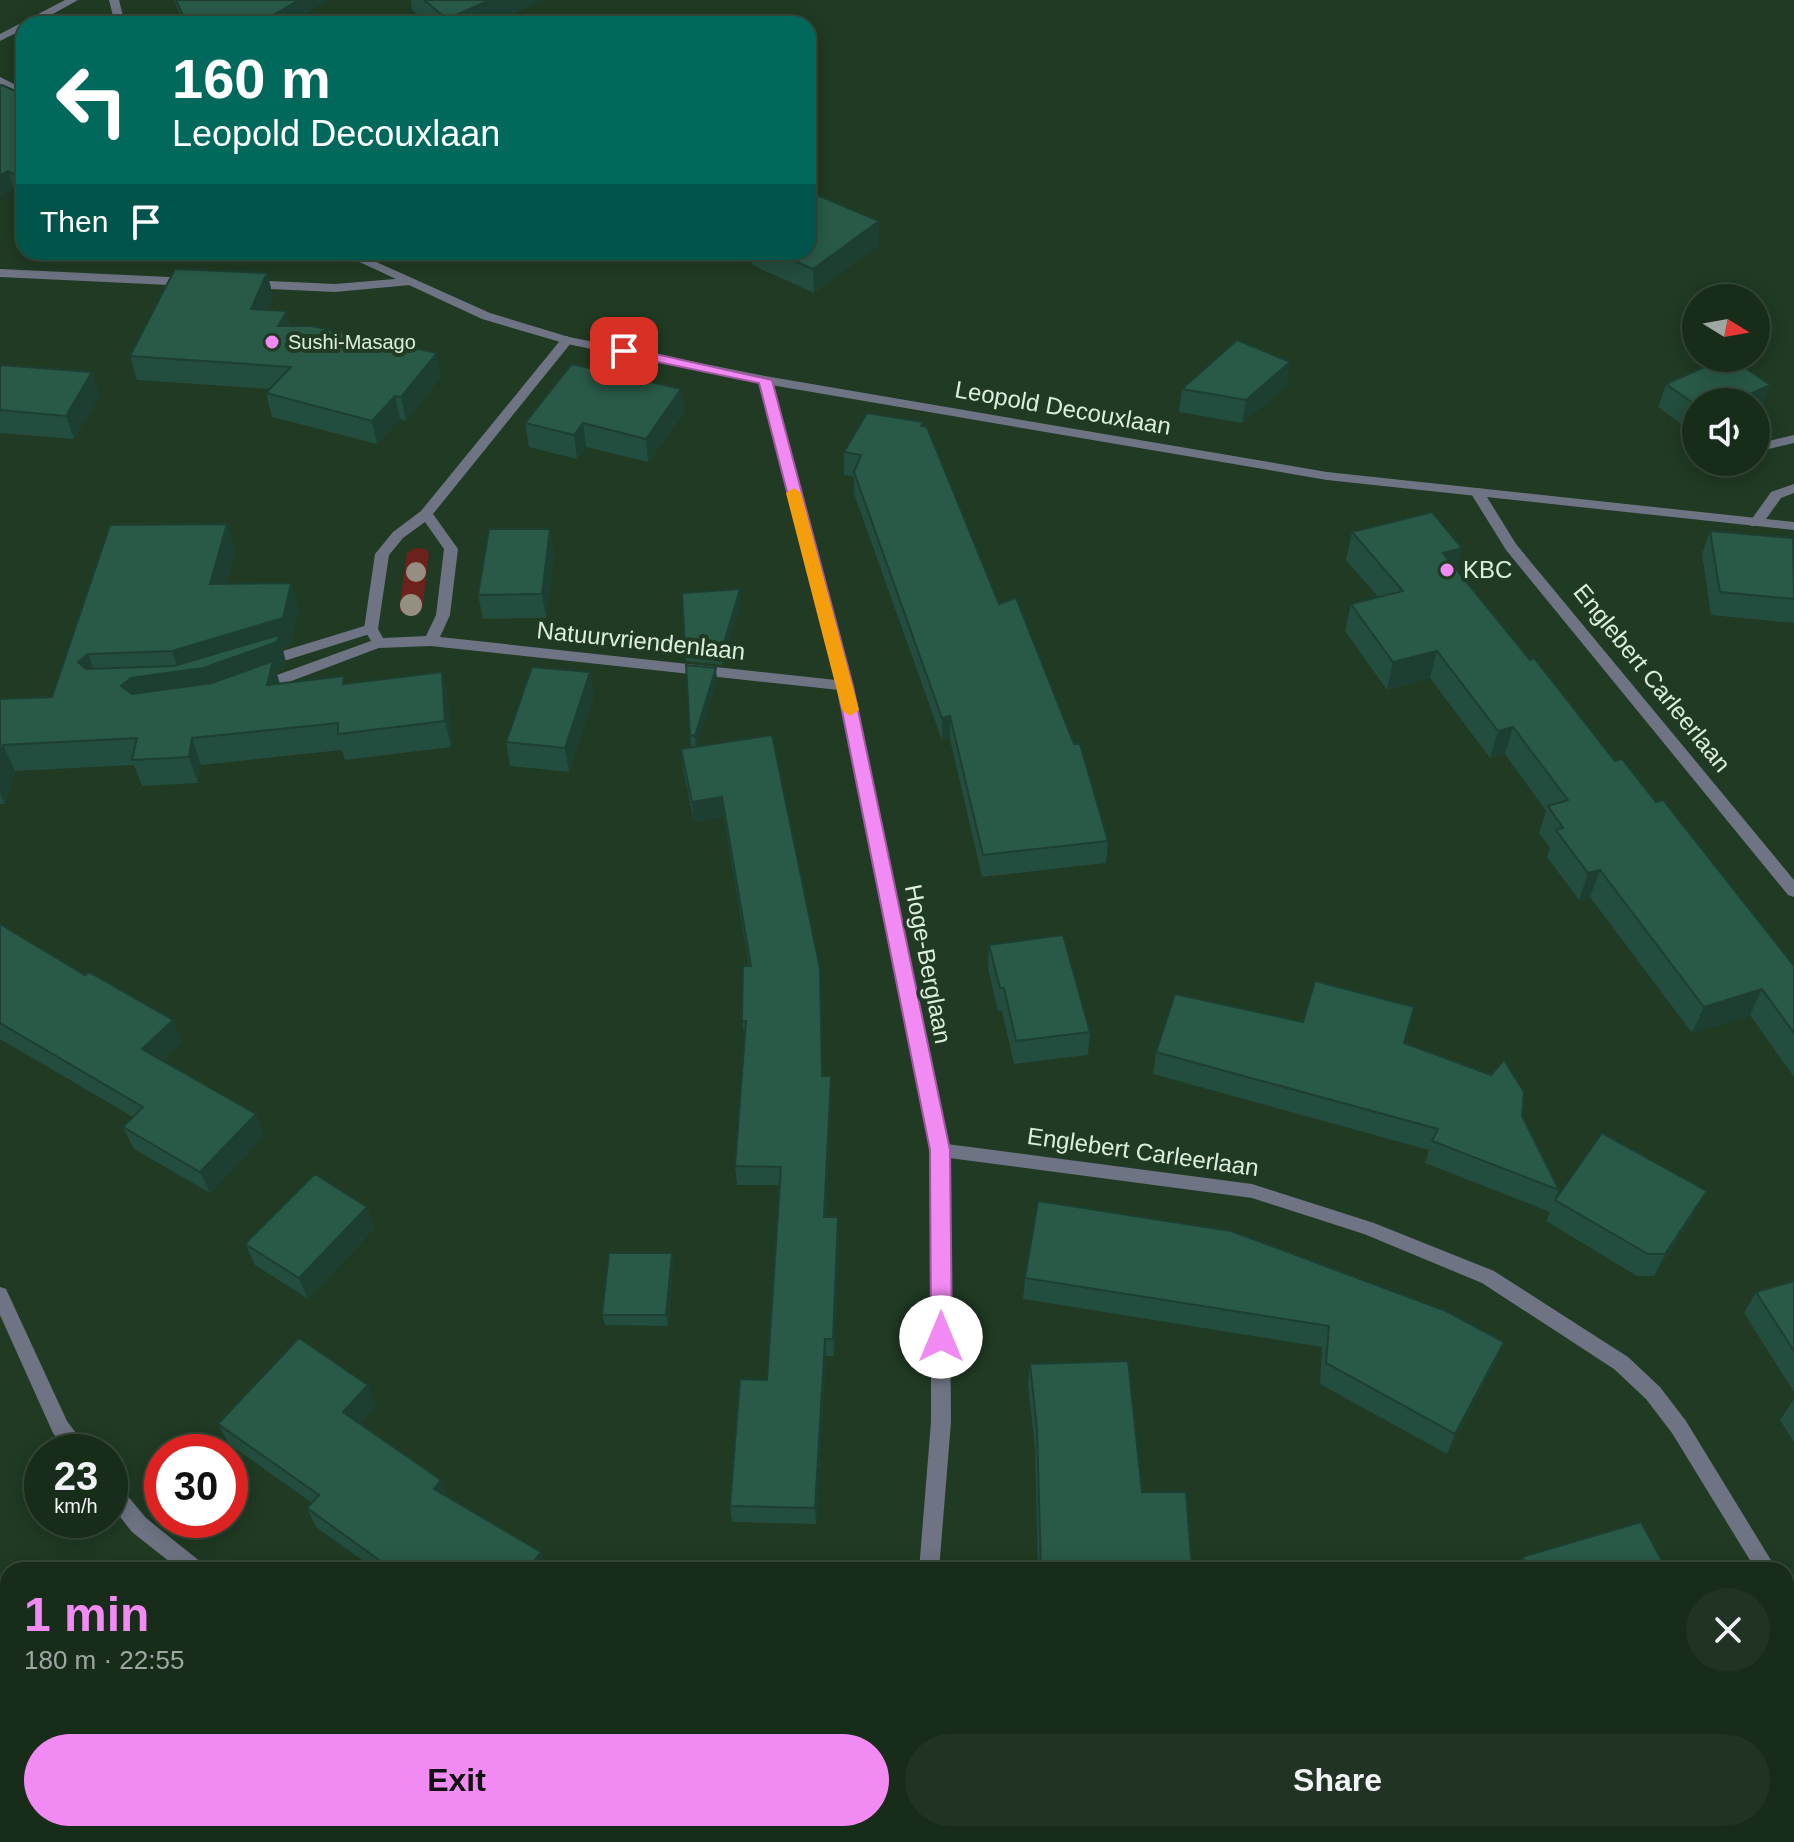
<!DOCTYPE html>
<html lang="en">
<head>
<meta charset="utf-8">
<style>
  body { margin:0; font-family:Helvetica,sans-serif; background:#213423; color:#f1f3f6; height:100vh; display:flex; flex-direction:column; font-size:30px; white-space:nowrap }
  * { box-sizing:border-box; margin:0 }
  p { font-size:26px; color:#9fa7a2 }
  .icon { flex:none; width:44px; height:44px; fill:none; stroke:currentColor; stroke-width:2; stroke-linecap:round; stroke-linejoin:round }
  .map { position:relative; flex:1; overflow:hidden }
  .side { position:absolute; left:0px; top:1562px; width:1794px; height:280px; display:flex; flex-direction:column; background:#182c1a; border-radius:24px 24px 0 0; box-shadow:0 4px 20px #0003,0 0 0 2px #364839 }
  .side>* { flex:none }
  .guide { position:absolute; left:16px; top:16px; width:800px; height:244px; border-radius:24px; box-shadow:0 4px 20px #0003,0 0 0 2px #364839; background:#00695c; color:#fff; overflow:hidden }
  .needle { width:52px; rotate:101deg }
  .tools { position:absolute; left:1682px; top:284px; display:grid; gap:16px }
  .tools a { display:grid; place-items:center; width:88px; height:88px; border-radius:50%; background:#182c1a; box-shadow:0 4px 20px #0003,0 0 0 2px #364839; font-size:40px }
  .speed { position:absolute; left:24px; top:1434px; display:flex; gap:16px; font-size:40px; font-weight:700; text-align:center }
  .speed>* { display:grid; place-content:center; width:104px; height:104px; border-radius:50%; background:#182c1a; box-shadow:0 4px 20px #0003,0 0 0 2px #364839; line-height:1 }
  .speed small { font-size:20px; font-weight:400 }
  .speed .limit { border:12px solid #d22; background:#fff; color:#111 }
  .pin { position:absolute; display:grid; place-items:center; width:68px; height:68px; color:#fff; margin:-34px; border-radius:16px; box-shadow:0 4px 12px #0006 }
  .me { position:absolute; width:88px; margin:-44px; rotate:0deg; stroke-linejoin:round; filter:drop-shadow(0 0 6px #0008) }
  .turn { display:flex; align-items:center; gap:28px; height:168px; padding:0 24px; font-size:36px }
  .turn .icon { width:104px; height:104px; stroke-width:2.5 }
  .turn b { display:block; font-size:56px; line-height:68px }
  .then { display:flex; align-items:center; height:76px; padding:0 24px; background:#0003; gap:16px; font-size:30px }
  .round { display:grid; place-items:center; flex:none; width:84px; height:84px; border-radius:42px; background:#213423 }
  .overview { display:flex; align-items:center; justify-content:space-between; height:136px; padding:0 24px }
  h1 { font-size:48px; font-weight:600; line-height:60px; color:#f28af3 }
  .primary-button { display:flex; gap:16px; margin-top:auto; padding:16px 24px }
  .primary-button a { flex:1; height:92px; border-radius:48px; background:#f28af3; color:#111; font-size:32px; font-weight:600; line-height:92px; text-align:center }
  .primary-button a+a { background:#213423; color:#f1f3f6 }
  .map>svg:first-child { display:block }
</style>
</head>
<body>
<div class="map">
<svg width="1794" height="1842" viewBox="0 0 1794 1842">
  <rect width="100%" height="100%" fill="#203a23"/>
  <path fill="#6c211d" d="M 415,548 L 426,549 L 429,554 L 422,610 L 411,616 L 399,611 L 407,553 Z"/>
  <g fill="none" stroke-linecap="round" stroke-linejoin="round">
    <path fill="#6e7483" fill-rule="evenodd" d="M 1794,435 L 1794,443 L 1756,452 L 1756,444 Z
      M 1794,484 L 1794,493 L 1781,498 L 1761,526 L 1751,526 L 1749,523 L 1771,492 Z
      M 371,624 L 376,626 L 378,629 L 376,632 L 265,667 L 258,662 L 260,658 Z
      M 379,638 L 386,643 L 384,646 L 265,691 L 260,692 L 253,687 L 255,683 Z"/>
    <path fill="#6e7483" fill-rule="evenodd" d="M 65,0 L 78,0 L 35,24 L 24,24 L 24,29 L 0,41 L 0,34 Z
      M 109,0 L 119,0 L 125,24 L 115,24 Z
      M 0,269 L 190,278 L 196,282 L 190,286 L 0,277 Z
      M 406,278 L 410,279 L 410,285 L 335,292 L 249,288 L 243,284 L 249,280 L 335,284 Z
      M 567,336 L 573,340 L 571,343 L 433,514 L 458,549 L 450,615 L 440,637 L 836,680 L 759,380 L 761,377 L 769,377 L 852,686 L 947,1144 L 1252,1184 L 1374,1223 L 1494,1271 L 1628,1357 L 1660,1387 L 1686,1421 L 1777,1570 L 1756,1570 L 1672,1433 L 1646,1399 L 1614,1369 L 1482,1283 L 1364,1234 L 1252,1198 L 949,1158 L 951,1422 L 939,1570 L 919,1570 L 931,1422 L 931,1150 L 839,690 L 431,646 L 379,648 L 374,646 L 364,629 L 375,554 L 393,532 L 421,511 L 563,337 ZM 425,522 L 444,549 L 436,615 L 426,636 L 383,638 L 378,629 L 389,555 L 403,538 Z
      M 1477,488 L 1482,489 L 1516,544 L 1794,880 L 1794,897 L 1788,895 L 1506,550 L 1470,492 Z
      M 0,1287 L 6,1289 L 67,1421 L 90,1452 L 68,1452 L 53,1433 L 0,1315 Z
      M 110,1480 L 117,1483 L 146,1518 L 202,1563 L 205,1570 L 180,1570 L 132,1532 L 110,1504 Z
      M 1786,1591 L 1794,1595 L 1794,1624 L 1786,1620 Z
      M 514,1834 L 542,1834 L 546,1842 L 518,1842 Z
      M 854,1834 L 876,1834 L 873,1842 L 851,1842 Z"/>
    <path fill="#6e7483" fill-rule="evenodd" d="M 0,77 L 24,89 L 24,96 L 0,84 Z
      M 338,252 L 354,252 L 490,313 L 569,337 L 765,376 L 1327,472 L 1794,522 L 1794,530 L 1327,480 L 765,384 L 567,344 L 482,319 Z"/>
  </g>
  <g fill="#958f82">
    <circle cx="416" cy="572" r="10"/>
    <circle cx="411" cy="605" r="11"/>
  </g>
  <path fill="#234d3e" d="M 174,0 L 328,0 L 288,24 L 184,24 Z
    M 411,0 L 542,0 L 489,24 L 430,24 L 412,10 Z
    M 0,86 L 24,95 L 24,193 L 14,188 L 0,195 Z
    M 879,221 L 879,245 L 814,293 L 752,265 L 751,252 L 808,252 Z
    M 267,273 L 273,296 L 267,310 L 291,326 L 441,377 L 406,421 L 400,419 L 377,444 L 272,417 L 266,393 L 270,389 L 137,380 L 130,356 Z
    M 0,365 L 100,395 L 74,439 L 0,433 Z
    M 1666,384 L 1770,385 L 1761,408 L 1756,411 L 1756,402 L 1696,402 L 1696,435 L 1658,407 Z
    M 1287,386 L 1242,423 L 1179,412 L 1182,389 Z
    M 681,389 L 684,413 L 648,462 L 586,447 L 577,459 L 529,447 L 525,423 Z
    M 923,422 L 922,426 L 999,604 L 1108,841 L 1106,863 L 982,877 L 950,739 L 942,740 L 854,494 L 854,477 L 844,475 L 844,452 Z
    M 227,524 L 235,551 L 226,584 L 291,583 L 299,610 L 290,645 L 282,647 L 286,662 L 285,668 L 276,671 L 279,683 L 346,684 L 442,672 L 448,699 L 451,747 L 345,760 L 342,750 L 201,765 L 198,783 L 142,786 L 134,765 L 15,771 L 5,804 L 0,804 L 0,699 L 52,697 L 110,525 Z
    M 1710,531 L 1794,542 L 1794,623 L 1711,615 L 1702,554 Z
    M 1352,532 L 1462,548 L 1456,570 L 1615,761 L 1656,802 L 1794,966 L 1794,1077 L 1750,1015 L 1692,1033 L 1590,897 L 1579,900 L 1547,857 L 1550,848 L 1539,833 L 1546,811 L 1505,754 L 1490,758 L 1430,678 L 1387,690 L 1345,631 L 1351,604 L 1378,597 L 1346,560 Z
    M 554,552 L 546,618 L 483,619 L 478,595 Z
    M 741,601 L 722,665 L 686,661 L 685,649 Z
    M 590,672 L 594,696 L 569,772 L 510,766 L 506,742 Z
    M 717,680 L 696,747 L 772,735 L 822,1076 L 831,1076 L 831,1095 L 826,1217 L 838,1217 L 839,1236 L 834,1356 L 826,1356 L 816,1524 L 732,1522 L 730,1506 L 767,1380 L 779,1185 L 737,1185 L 735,1166 L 745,1040 L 742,1021 L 749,966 L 724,817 L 694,822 L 683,769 L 681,749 L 694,747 L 691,747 L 690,735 Z
    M 0,924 L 85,975 L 173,1020 L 182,1042 L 163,1061 L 256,1114 L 264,1136 L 210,1193 L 134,1149 L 123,1127 L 133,1117 L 0,1039 Z
    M 989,945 L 1090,1032 L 1088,1055 L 1014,1064 L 1002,1011 L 998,1011 L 988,968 Z
    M 1404,1043 L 1522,1116 L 1559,1190 L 1555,1199 L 1695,1213 L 1654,1276 L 1637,1276 L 1546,1221 L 1550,1212 L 1425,1163 L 1429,1150 L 1153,1074 L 1156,1052 Z
    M 1038,1201 L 1495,1362 L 1447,1454 L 1320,1384 L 1322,1347 L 1023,1299 L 1025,1278 Z
    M 367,1207 L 374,1229 L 308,1299 L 255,1265 L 245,1244 Z
    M 672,1253 L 673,1264 L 668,1326 L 605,1325 L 602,1315 Z
    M 1794,1281 L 1794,1392 L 1744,1313 L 1756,1292 Z
    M 1030,1364 L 1142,1492 L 1192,1570 L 1038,1570 L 1035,1449 L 1028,1384 Z
    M 368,1385 L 376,1405 L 359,1424 L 441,1480 L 447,1496 L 541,1552 L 546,1567 L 550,1570 L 376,1570 L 316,1527 L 307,1508 L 312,1503 L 229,1444 L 218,1424 Z
    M 1794,1399 L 1794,1442 L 1780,1420 Z
    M 1522,1557 L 1667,1570 L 1515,1570 Z
    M 1657,1834 L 1786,1834 L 1794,1842 L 1662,1842 Z"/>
  <path fill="#1d3f32" d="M 299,0 L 328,0 L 288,24 L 258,24 Z
    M 490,0 L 542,0 L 489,24 L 448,24 L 447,19 Z
    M 8,171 L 14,188 L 0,195 L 0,175 Z
    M 879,221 L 879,245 L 814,293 L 813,269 Z
    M 267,273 L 273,296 L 257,332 L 251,309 Z
    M 287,311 L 293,335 L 278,326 Z
    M 437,353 L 441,377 L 406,421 L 401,397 Z
    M 1290,362 L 1287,386 L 1242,423 L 1246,400 Z
    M 92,372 L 100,395 L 74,439 L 66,416 Z
    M 1770,385 L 1761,408 L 1756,411 L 1756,402 L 1732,402 Z
    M 681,389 L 684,413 L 648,462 L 646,439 Z
    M 395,396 L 400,419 L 377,444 L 372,421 Z
    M 583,423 L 586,447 L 577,459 L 574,435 Z
    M 227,524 L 235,551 L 218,611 L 210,584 Z
    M 550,529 L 554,552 L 546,618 L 542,594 Z
    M 1462,548 L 1455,575 L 1443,553 Z
    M 291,583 L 299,610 L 290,645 L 282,647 L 286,662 L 285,668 L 276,671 L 281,687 L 141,704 L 121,686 L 131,678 L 179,671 L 172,651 Z
    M 740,589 L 741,601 L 722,665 L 721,653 Z
    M 1437,651 L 1430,678 L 1387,690 L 1393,662 Z
    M 88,654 L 98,680 L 78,662 Z
    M 716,668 L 717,680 L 696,748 L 695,736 Z
    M 442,672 L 448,699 L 451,747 L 445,721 Z
    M 590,672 L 594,696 L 569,772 L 565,748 Z
    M 950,716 L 950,739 L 942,740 L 942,718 Z
    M 1513,727 L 1505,754 L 1490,758 L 1498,731 Z
    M 192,738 L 201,765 L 198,783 L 189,757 Z
    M 3,745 L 15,771 L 5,804 L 0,792 L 0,755 Z
    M 722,797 L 724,817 L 694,822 L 692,802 Z
    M 1600,870 L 1590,897 L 1579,900 L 1588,873 Z
    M 1762,989 L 1750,1015 L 1692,1033 L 1704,1007 Z
    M 173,1020 L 182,1042 L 152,1072 L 142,1049 Z
    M 831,1076 L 831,1095 L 825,1235 L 824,1217 Z
    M 256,1114 L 264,1136 L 210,1193 L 200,1172 Z
    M 1707,1191 L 1695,1213 L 1654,1276 L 1665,1254 Z
    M 367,1207 L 374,1229 L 308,1299 L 299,1278 Z
    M 838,1217 L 839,1236 L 834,1356 L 833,1339 Z
    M 672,1253 L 673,1264 L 668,1326 L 666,1315 Z
    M 825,1339 L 826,1356 L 816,1524 L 815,1508 Z
    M 1504,1342 L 1495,1362 L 1447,1454 L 1455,1434 Z
    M 368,1385 L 376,1405 L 351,1432 L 343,1412 Z
    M 441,1480 L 448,1500 L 434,1489 Z
    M 541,1552 L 547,1570 L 535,1560 Z
    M 8,1787 L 8,1819 L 7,1820 L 0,1813 L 0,1796 Z"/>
  <path fill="#295a48" stroke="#1d3f32" stroke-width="2" d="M 176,0 L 299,0 L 258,24 L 187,24 Z
    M 424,0 L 490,0 L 447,19 Z
    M 2,85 L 24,95 L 24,179 L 8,171 L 0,175 L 0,86 Z
    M 817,195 L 879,221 L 813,269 L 774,252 L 808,252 L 808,201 Z
    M 175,269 L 267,273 L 251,309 L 287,311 L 278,326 L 312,326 L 437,353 L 401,397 L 395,396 L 372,421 L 266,393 L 291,367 L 130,356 Z
    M 1237,340 L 1290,362 L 1246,400 L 1182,389 Z
    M 1725,358 L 1731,358 L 1770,385 L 1732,402 L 1696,402 L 1696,405 L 1666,384 Z
    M 572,364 L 681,389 L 646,439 L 583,423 L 574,435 L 525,423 Z
    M 0,365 L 92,372 L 66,416 L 0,410 Z
    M 867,413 L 923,422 L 921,426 L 927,427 L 999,604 L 1016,598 L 1074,744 L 1080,744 L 1108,841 L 983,855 L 950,716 L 942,718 L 854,472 L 861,455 L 844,452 Z
    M 1432,512 L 1462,548 L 1443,553 L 1530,660 L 1534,658 L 1615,761 L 1622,759 L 1656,802 L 1663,800 L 1794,966 L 1794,1033 L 1762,989 L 1704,1007 L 1600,870 L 1588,873 L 1556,830 L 1563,828 L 1548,806 L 1568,800 L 1513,727 L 1498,731 L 1437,651 L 1393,662 L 1351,604 L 1403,591 L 1352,532 Z
    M 227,524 L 210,584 L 291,583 L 283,618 L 172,651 L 88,654 L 78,662 L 86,669 L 174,666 L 279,635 L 277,642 L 203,668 L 131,678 L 121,686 L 132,694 L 212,683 L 273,661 L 267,685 L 344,676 L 343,684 L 442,672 L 445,721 L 338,734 L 338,723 L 192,738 L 189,757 L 132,760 L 137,738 L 3,745 L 0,755 L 0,699 L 52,697 L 110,525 Z
    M 489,529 L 550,529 L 542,594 L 478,595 Z
    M 1710,531 L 1793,538 L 1794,599 L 1720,592 Z
    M 740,589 L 721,653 L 685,649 L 682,593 Z
    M 686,665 L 716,668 L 695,736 L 690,735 Z
    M 532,667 L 590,672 L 565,748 L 506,742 Z
    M 772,735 L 820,969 L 822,1076 L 831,1076 L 824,1217 L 838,1217 L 833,1339 L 825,1339 L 815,1508 L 730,1506 L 740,1379 L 767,1380 L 781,1167 L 735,1166 L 746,1021 L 742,1021 L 743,966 L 751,966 L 722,797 L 692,802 L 681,749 Z
    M 0,924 L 85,975 L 89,972 L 173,1020 L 142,1049 L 256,1114 L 200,1172 L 123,1127 L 143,1107 L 0,1023 Z
    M 1063,935 L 1090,1032 L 1016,1041 L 1004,988 L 1000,988 L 989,945 Z
    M 1315,981 L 1414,1007 L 1404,1043 L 1491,1075 L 1504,1060 L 1524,1092 L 1522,1116 L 1559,1190 L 1432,1141 L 1438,1129 L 1156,1052 L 1175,994 L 1303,1022 Z
    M 1602,1133 L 1707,1191 L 1665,1254 L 1648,1254 L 1555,1200 Z
    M 315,1174 L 367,1207 L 299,1278 L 245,1244 Z
    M 1038,1201 L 1231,1231 L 1446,1311 L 1504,1342 L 1455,1434 L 1326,1363 L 1329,1326 L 1025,1278 Z
    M 609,1253 L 672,1253 L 666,1315 L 602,1315 Z
    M 1794,1281 L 1794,1351 L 1756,1292 Z
    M 299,1338 L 368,1385 L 343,1412 L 441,1480 L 434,1489 L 541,1552 L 535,1560 L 550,1570 L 393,1570 L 307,1508 L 319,1495 L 218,1424 Z
    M 1128,1361 L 1142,1492 L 1186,1492 L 1192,1570 L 1041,1570 L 1037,1429 L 1030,1364 Z
    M 1641,1522 L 1667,1570 L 1529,1570 L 1522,1557 Z
    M 8,1602 L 8,1787 L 0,1796 L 0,1610 Z
    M 1786,1790 L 1794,1803 L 1794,1842 L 1683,1842 L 1679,1834 L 1786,1834 Z
    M 96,1834 L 355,1834 L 366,1842 L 105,1842 Z"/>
  <path fill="#f28af3" stroke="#9d5a9e" stroke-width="2" d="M 624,347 L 772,380 L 853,686 L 950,1150 L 952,1337 L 949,1344 L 941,1346 L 934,1344 L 931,1337 L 930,1150 L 837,686 L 759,383 L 619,354 L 619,348 Z"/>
  <path fill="#f59e0b" d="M 794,488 L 801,493 L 859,710 L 850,716 L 842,710 L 786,493 Z"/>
  <g fill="#f28af3" stroke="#203a23" stroke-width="3">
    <circle cx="272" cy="342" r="8"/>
    <circle cx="1447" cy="570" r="8"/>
  </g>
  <g text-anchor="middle" stroke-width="8" stroke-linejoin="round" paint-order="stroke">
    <g font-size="20" fill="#deeede" stroke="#203a23" text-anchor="start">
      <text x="288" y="349">Sushi-Masago</text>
    </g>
    <g font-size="24" fill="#deeede" stroke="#203a23">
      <text transform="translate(1063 408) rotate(10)" y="8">Leopold Decouxlaan</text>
      <text transform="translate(641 641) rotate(6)" y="8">Natuurvriendenlaan</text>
      <text transform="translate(1652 678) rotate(51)" y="8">Englebert Carleerlaan</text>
      <text transform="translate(928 964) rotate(79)" y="8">Hoge-Berglaan</text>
      <text transform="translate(1143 1152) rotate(8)" y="8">Englebert Carleerlaan</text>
    </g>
    <g font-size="24" fill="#deeede" stroke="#203a23" text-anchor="start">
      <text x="1463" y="578">KBC</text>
    </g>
  </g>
</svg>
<div class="tools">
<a><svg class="needle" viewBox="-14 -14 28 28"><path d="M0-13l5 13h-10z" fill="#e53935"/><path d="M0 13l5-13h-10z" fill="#9fa7a2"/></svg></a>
<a><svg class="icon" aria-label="sound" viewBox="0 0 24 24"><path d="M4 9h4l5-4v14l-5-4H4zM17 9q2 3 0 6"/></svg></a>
</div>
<div class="speed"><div>23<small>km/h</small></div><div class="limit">30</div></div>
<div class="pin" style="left:624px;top:351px;background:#d93025"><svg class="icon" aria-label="arrive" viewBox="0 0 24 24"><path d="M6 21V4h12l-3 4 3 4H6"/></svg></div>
<svg class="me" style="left:941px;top:1337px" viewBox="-20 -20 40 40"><circle r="19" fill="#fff"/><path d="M0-13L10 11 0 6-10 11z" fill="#f28af3"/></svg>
<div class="guide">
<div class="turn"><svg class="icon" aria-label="left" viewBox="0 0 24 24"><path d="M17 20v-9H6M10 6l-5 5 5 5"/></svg><div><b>160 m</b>Leopold Decouxlaan</div></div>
<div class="then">Then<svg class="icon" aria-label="arrive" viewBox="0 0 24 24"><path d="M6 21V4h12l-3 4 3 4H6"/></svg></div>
</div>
<section class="side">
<div class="overview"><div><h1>1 min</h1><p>180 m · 22:55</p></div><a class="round"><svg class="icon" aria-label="close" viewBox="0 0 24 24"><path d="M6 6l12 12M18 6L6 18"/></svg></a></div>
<div class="primary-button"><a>Exit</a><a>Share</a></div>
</section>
</div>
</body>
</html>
